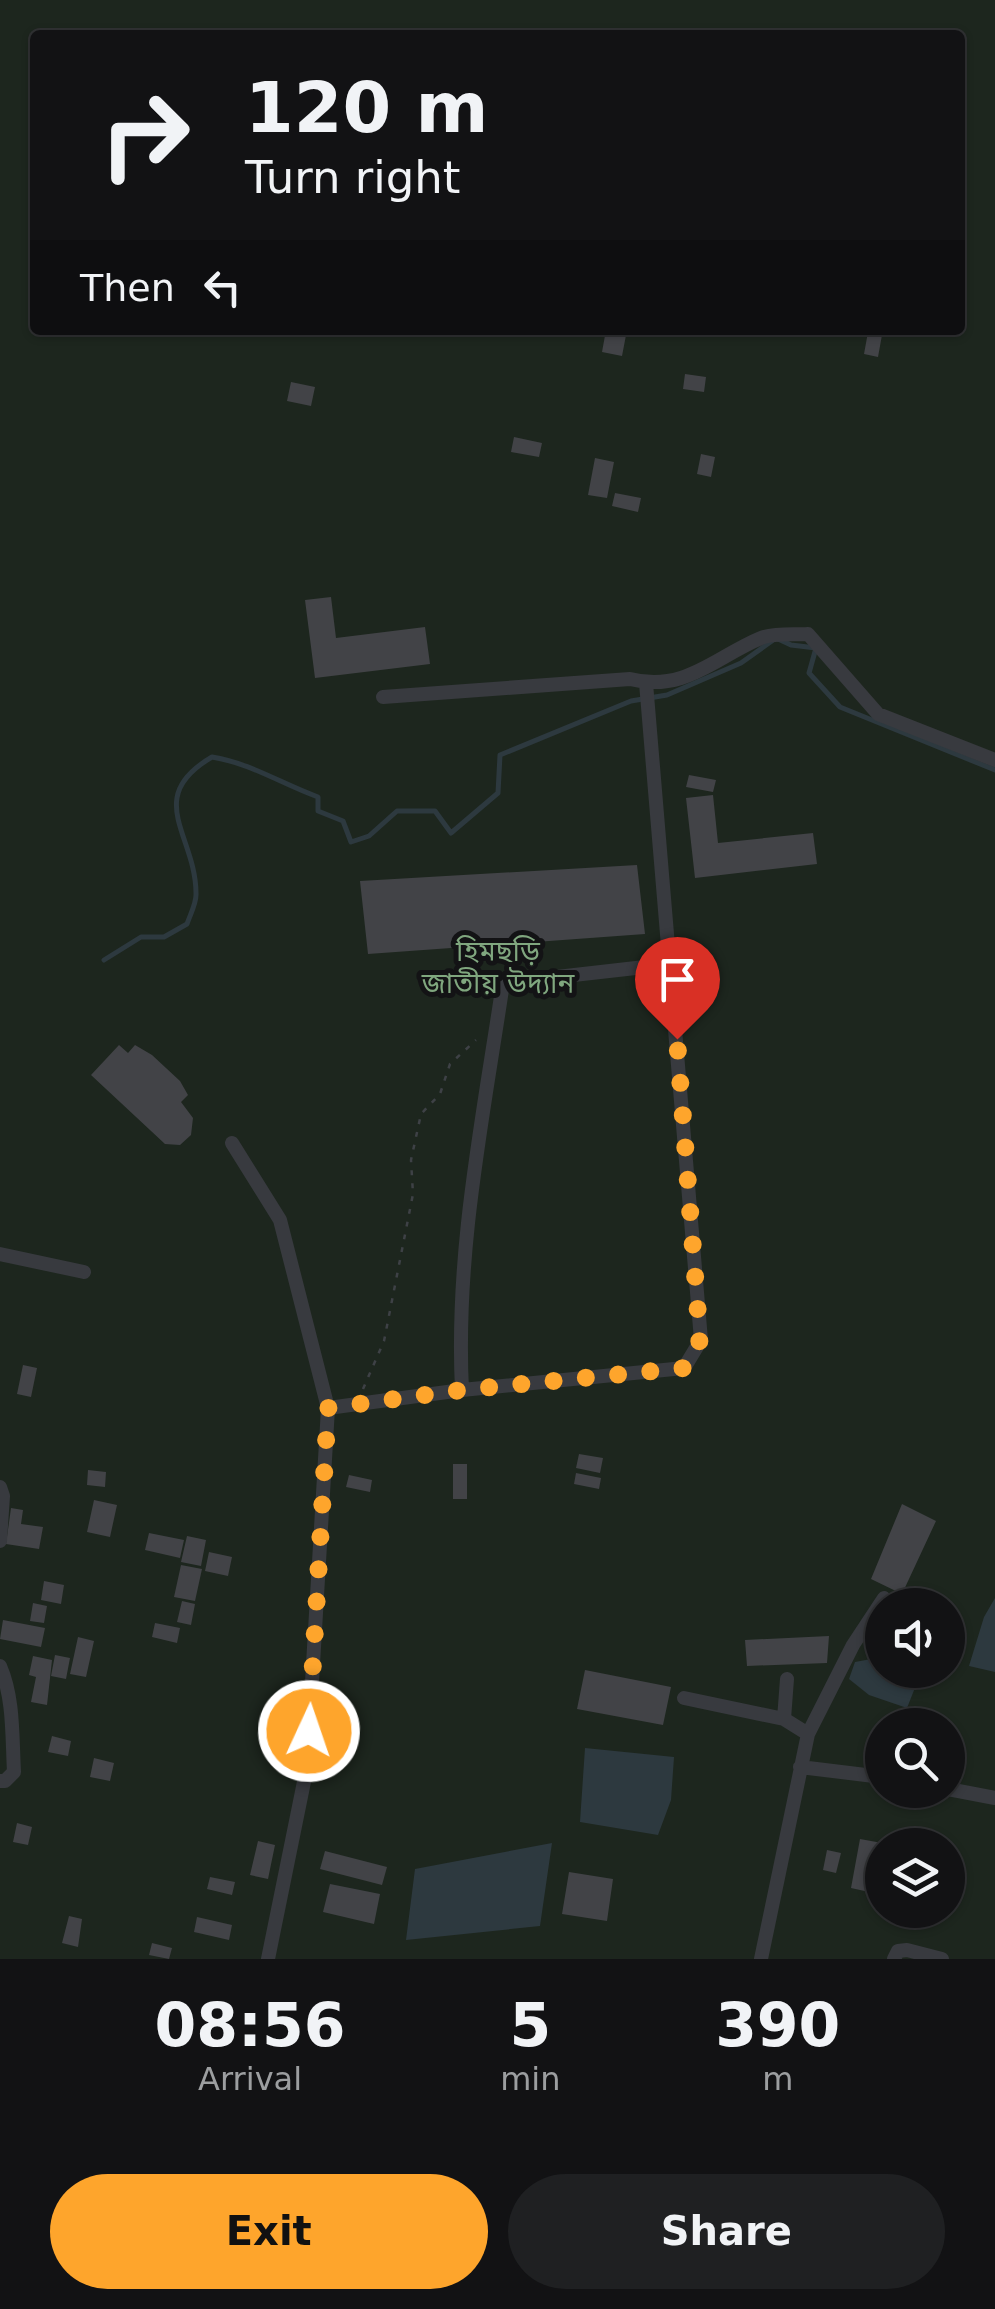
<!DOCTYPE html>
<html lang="en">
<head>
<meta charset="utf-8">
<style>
  body { margin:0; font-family:"DejaVu Sans","Noto Sans Bengali",sans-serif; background:#1f2022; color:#f1f3f6; height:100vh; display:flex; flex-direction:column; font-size:38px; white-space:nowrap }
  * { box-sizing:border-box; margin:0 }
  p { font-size:32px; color:#9c9ea0 }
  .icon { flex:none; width:55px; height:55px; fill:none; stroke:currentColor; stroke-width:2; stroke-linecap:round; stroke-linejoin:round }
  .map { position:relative; height:1959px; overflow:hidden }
  .sheet { display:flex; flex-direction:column; background:#121214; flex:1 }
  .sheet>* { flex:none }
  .guide { position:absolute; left:30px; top:30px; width:935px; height:305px; border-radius:10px; box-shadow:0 2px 8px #0004,0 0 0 2px #313234; background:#121214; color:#f1f3f6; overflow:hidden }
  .controls { position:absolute; left:865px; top:1588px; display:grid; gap:20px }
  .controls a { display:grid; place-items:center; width:100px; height:100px; border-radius:50%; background:#121214; box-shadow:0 2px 8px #0004,0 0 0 2px #313234; font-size:50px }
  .pin { position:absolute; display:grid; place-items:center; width:85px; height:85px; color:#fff; margin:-102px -42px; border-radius:50% 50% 50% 0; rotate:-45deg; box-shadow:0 0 10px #0007 }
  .pin .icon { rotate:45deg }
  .me { position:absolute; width:110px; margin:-55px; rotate:3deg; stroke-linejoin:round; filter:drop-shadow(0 0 8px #0008) }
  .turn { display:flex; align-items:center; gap:35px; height:210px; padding:0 50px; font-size:45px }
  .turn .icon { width:130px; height:130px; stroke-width:2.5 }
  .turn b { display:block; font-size:70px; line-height:85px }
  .then { display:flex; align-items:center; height:95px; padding:0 50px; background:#0003; gap:20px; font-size:38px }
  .eta { display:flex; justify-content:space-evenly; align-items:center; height:170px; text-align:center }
  .eta b { font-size:60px; font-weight:700; line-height:70px }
  .action { display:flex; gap:20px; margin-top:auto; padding:20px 50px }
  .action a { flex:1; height:115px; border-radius:60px; background:#fea52c; color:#111; font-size:40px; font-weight:700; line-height:115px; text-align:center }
  .action a+a { background:#1f2022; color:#f1f3f6 }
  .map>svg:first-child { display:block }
</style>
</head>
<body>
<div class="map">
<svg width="995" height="1959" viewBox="0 0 995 1959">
  <rect width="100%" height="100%" fill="#18181a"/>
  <path fill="#1d261e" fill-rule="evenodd" d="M 0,0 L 995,0 L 995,1959 L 0,1959 ZM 35,35 L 960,35 L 960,330 L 35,330 ZM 882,1605 L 948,1605 L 948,1670 L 882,1670 ZM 882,1725 L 948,1725 L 948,1790 L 882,1790 ZM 882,1845 L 948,1845 L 948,1910 L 882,1910 Z"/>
  <path fill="#2d393f" d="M 995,1598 L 995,1672 L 969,1666 L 984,1617 Z
    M 882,1657 L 882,1670 L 922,1670 L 907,1708 L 869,1695 L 849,1679 L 855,1662 Z
    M 585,1748 L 674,1757 L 671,1800 L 658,1835 L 580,1822 Z
    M 552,1843 L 540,1926 L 406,1940 L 415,1869 Z"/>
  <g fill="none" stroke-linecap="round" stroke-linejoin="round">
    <path stroke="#2d393f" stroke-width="5" d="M 104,960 L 141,937 L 164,937 L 187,924 C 190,915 196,904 196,895 C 197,836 142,798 212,757 C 250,763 282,784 318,797 L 318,811 L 343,821 L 351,842 L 369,836 L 397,811 L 435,811 L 451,833 L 498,793 L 500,755 L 631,701 L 667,695 L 741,663 L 776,638 L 791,645 L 816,648 L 809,673 L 840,707 L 995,770"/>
  </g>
  <path fill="#424347" d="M 606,330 L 627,330 L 622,356 L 602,352 Z
    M 868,332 L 882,335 L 878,357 L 864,354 Z
    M 685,374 L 706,377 L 704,392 L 683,389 Z
    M 291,382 L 315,387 L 311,406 L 287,401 Z
    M 514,437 L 542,443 L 539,457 L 511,452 Z
    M 701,454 L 715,457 L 711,477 L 697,474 Z
    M 595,458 L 614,462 L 607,498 L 588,495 Z
    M 615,493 L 641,498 L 638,512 L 612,506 Z
    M 331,597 L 336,638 L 425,627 L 430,664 L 315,678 L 305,600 Z
    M 689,775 L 716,780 L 713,792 L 686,787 Z
    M 713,795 L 718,843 L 813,833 L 817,864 L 695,878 L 686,798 Z
    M 637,865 L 645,934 L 368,954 L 360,881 Z
    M 119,1045 L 128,1053 L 135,1045 L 152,1055 L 180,1081 L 188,1095 L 181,1102 L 193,1118 L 191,1135 L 180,1145 L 165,1144 L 91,1075 Z
    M 23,1365 L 37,1368 L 31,1397 L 17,1394 Z
    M 579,1454 L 603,1458 L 600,1473 L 576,1468 Z
    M 453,1464 L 467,1464 L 467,1499 L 453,1499 Z
    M 88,1470 L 106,1472 L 105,1487 L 87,1485 Z
    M 576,1473 L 601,1478 L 599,1489 L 574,1484 Z
    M 349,1475 L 372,1480 L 370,1492 L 346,1487 Z
    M 94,1500 L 117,1505 L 110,1537 L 87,1532 Z
    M 902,1504 L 936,1521 L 902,1594 L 871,1579 Z
    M 11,1508 L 23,1510 L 21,1524 L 43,1527 L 39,1549 L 6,1544 Z
    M 149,1533 L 184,1540 L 180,1558 L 145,1550 Z
    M 187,1536 L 206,1540 L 201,1566 L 181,1562 Z
    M 209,1552 L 232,1557 L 228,1576 L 205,1571 Z
    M 181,1565 L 202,1569 L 195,1601 L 174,1597 Z
    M 44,1581 L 64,1585 L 61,1604 L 41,1600 Z
    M 182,1601 L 195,1604 L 191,1625 L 177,1622 Z
    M 33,1603 L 47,1606 L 44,1623 L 30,1621 Z
    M 3,1620 L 45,1628 L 41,1647 L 0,1639 Z
    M 155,1623 L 180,1628 L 177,1643 L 152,1637 Z
    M 829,1636 L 827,1663 L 747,1666 L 745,1640 Z
    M 78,1637 L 94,1641 L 86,1677 L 70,1674 Z
    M 55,1655 L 70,1658 L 66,1679 L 51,1676 Z
    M 33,1656 L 52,1660 L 47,1705 L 31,1702 L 36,1677 L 29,1675 Z
    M 585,1670 L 671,1687 L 663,1725 L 577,1709 Z
    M 52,1736 L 71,1741 L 68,1756 L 48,1752 Z
    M 94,1758 L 114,1763 L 110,1781 L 90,1777 Z
    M 17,1823 L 32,1827 L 28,1845 L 13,1842 Z
    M 860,1839 L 882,1843 L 882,1864 L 875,1863 L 869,1892 L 851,1888 Z
    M 258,1841 L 275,1845 L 268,1879 L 250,1875 Z
    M 827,1850 L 841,1853 L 836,1873 L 823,1870 Z
    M 325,1851 L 387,1867 L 382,1885 L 320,1869 Z
    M 569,1872 L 613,1879 L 607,1921 L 562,1914 Z
    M 210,1877 L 235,1882 L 232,1895 L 207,1889 Z
    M 330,1884 L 380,1894 L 374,1924 L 323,1912 Z
    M 69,1916 L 82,1919 L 78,1947 L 62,1943 Z
    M 197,1917 L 232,1925 L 229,1940 L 194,1932 Z
    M 152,1943 L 172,1948 L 169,1959 L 149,1955 Z"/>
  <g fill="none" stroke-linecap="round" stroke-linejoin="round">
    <path stroke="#3e4146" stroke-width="2.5" stroke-dasharray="5 8" stroke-linecap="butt" d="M 363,1389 L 384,1341 L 413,1194 L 411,1160 L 421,1114 L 440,1094 L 450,1064 L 476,1040"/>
    <path stroke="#383a3f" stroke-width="14" d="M 383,697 L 630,679 C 685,693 715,657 761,638 C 774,633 793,635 808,634 L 878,714 L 995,760
      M 232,1143 L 280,1220 L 328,1408
      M 0,1254 L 84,1272
      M 462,1390 C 455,1253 483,1118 503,983 L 671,964
      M 0,1487 L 3,1496 L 0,1541
      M 0,1666 C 14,1698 12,1737 14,1772 L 5,1781 L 0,1781
      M 684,1698 L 784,1719 L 808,1734
      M 784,1719 L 787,1679
      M 800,1767 L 882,1777
      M 948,1789 L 995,1798
      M 268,1959 L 307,1767 L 328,1408 L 462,1390 L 684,1368 L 701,1340 L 646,683
      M 761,1959 L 808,1734 L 853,1645 L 884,1598
      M 894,1959 L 898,1951 L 907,1950 L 942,1959"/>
  </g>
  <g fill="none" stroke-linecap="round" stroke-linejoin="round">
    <path stroke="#fea52c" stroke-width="18" stroke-dasharray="0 32.4" d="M 309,1731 L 328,1408 L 462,1390 L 684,1368 L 700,1340 L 677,1039"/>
  </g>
  <g text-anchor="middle" stroke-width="10" stroke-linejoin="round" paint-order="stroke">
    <g font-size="28" fill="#80a77f" stroke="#131315">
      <text x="498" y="961">হিমছড়ি<tspan x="498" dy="32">জাতীয় উদ্যান</tspan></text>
    </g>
  </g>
</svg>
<div class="controls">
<a><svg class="icon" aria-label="sound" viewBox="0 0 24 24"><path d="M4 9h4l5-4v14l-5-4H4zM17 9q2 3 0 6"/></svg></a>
<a><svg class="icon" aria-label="search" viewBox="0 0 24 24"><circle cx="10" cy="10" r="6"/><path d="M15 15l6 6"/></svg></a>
<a><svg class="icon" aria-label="layers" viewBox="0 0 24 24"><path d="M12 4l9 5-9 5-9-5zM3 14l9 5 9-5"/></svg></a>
</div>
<div class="pin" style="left:677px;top:1039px;background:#d93025"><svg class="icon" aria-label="arrive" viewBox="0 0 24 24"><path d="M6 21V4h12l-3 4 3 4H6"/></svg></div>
<svg class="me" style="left:309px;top:1731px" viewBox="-20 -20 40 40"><circle r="17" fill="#fea52c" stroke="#fff" stroke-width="3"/><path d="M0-11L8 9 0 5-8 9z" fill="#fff"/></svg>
<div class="guide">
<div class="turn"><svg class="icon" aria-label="right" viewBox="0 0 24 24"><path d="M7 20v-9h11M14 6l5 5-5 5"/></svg><div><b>120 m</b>Turn right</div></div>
<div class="then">Then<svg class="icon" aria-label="left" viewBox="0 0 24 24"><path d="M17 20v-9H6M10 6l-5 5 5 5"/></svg></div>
</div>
</div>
<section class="sheet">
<div class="eta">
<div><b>08:56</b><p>Arrival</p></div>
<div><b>5</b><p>min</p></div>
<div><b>390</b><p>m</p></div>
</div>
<div class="action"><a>Exit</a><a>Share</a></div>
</section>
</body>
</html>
